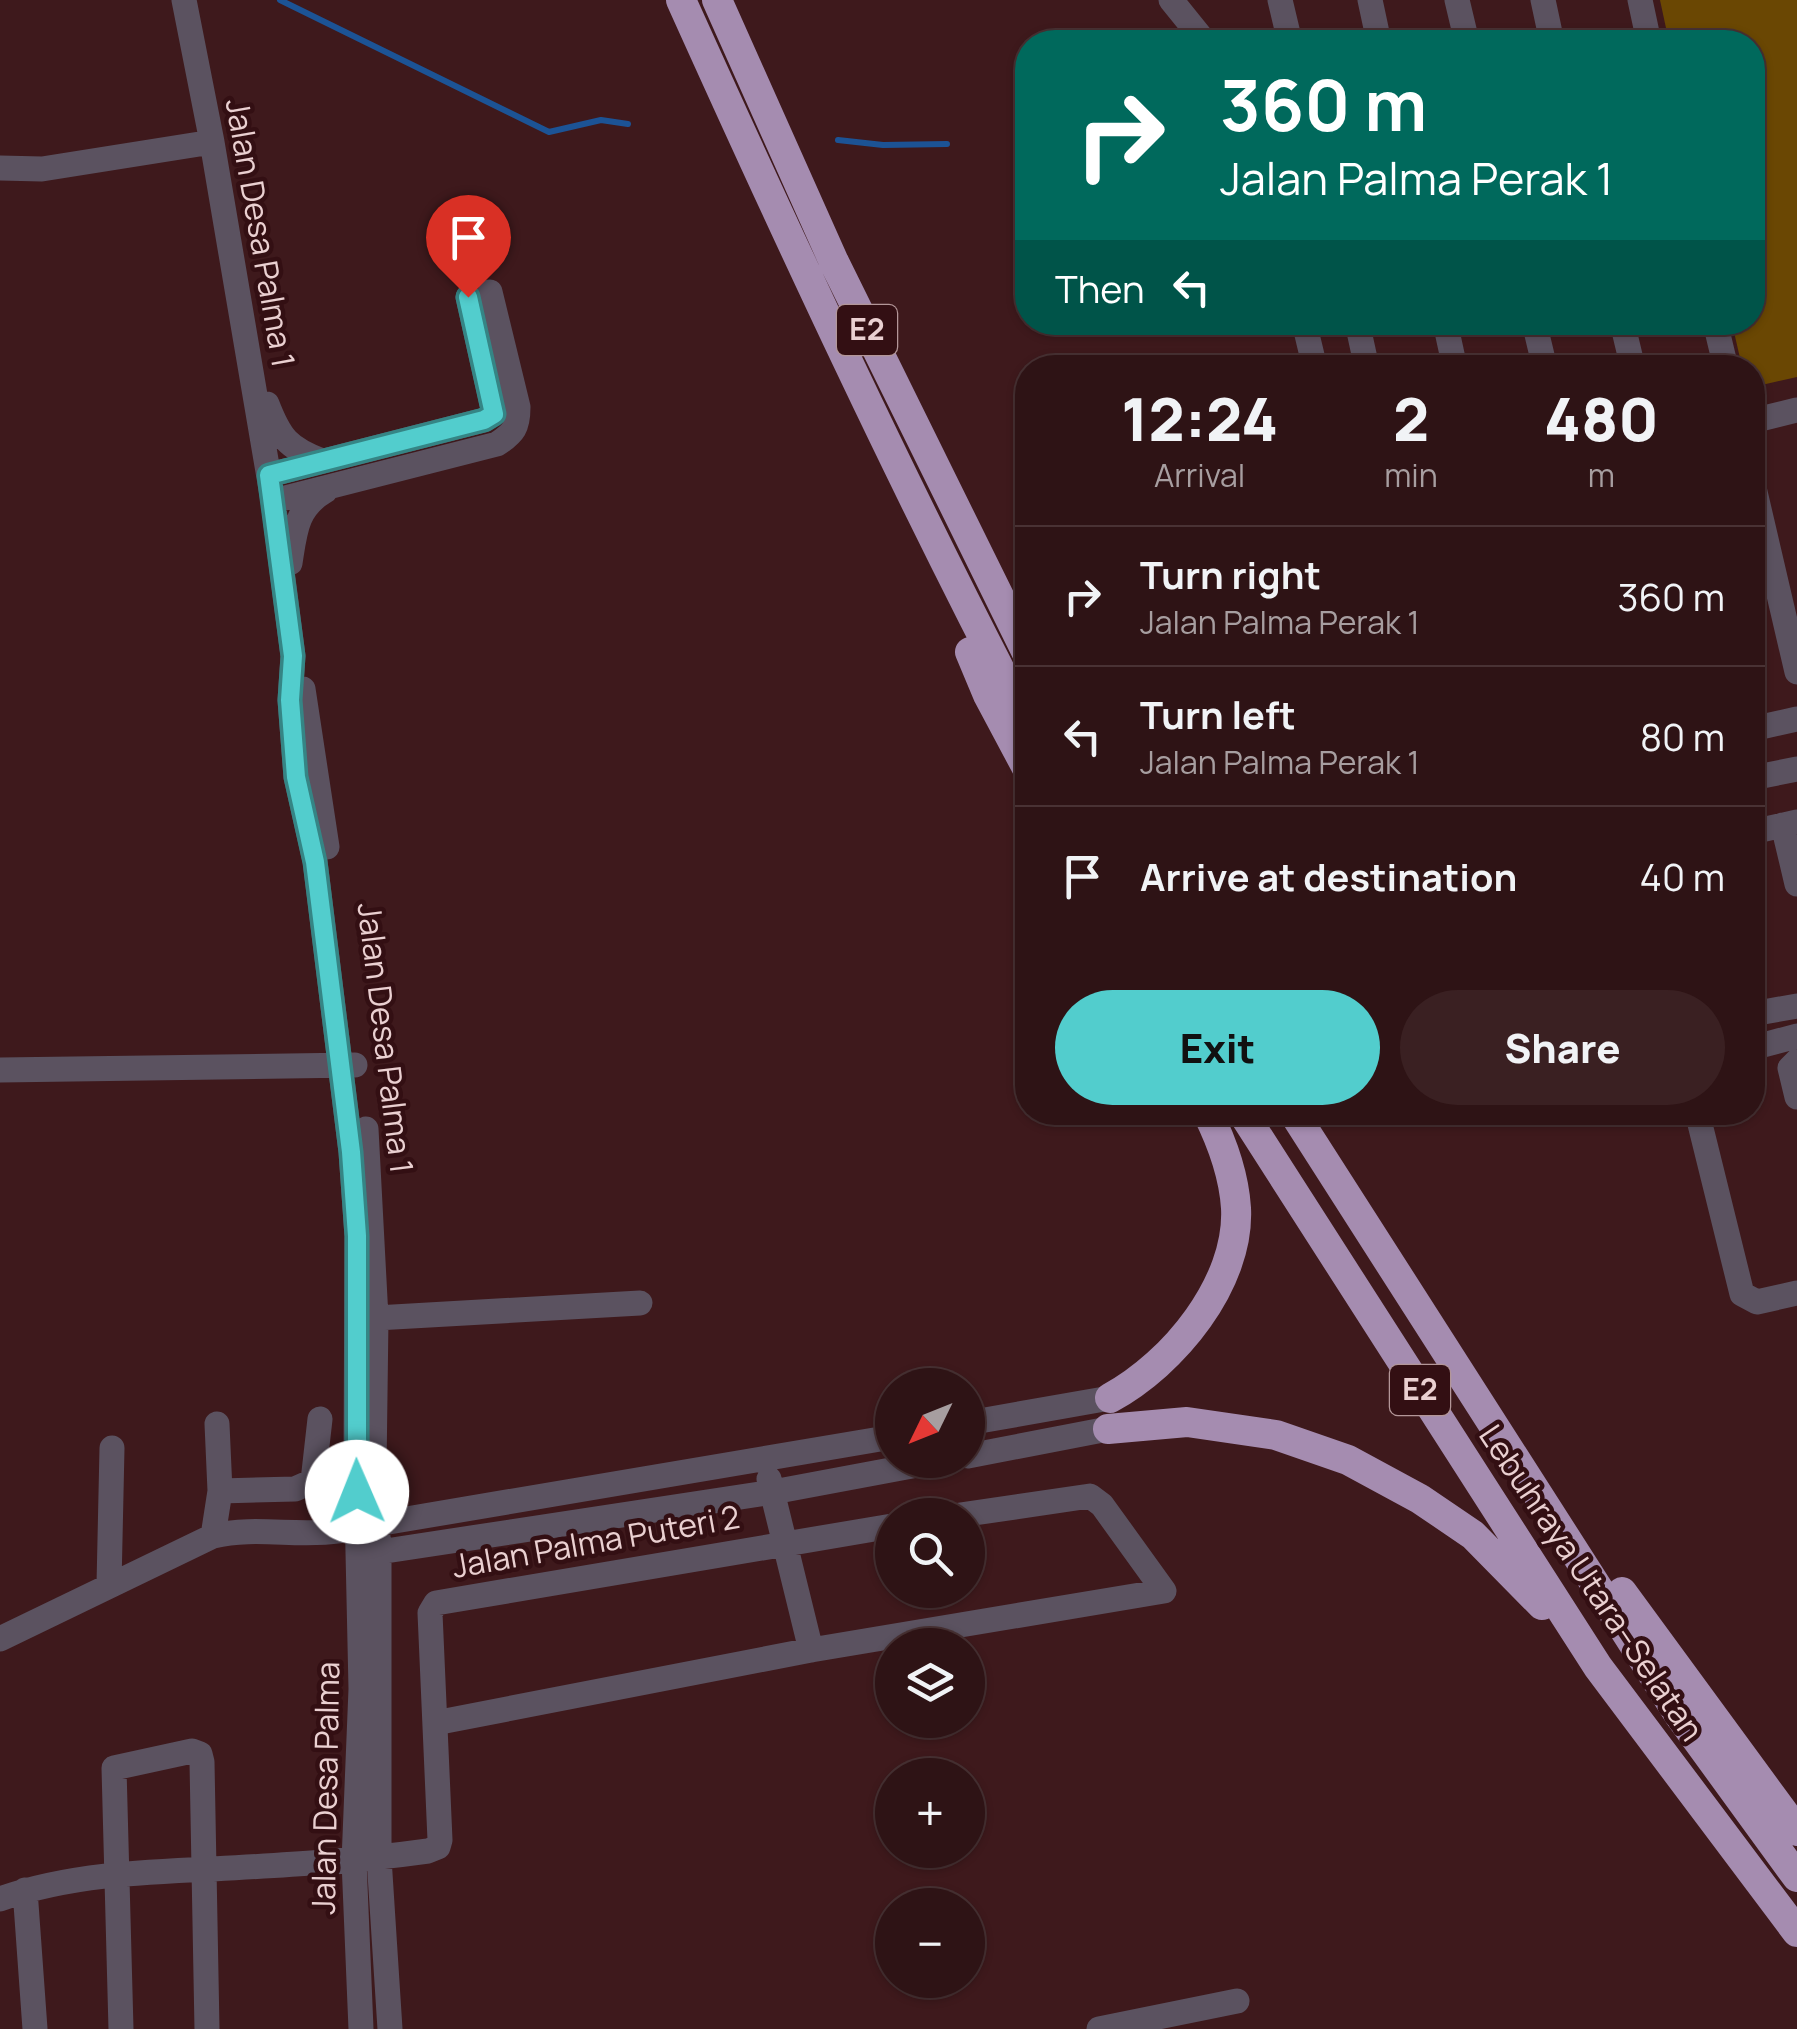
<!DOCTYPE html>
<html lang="en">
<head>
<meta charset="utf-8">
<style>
  body { margin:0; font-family:Manrope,sans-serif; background:#3a2022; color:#f1f3f6; height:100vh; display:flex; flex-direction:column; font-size:38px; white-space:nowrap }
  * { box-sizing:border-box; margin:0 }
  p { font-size:32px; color:#a79ea0 }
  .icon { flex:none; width:55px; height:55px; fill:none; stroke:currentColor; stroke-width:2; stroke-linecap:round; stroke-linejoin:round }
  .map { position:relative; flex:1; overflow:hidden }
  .sheet { position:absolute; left:1015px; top:355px; width:750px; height:770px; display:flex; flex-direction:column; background:#2e1315; border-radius:40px; box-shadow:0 2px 8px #0004,0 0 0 2px #493234 }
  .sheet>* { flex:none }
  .hud { position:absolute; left:1015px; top:30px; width:750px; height:305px; border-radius:40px; box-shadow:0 2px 8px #0004,0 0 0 2px #493234; background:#00695c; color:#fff; overflow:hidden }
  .needle { width:65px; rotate:227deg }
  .buttons { position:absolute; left:875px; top:1368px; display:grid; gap:20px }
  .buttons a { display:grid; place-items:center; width:110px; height:110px; border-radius:50%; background:#2e1315; box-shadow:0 2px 8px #0004,0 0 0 2px #493234; font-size:50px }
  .pin { position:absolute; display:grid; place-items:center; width:85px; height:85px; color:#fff; margin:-102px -42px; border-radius:50% 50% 50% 0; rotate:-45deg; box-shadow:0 0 10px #0007 }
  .pin .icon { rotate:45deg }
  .me { position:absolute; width:110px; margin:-55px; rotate:359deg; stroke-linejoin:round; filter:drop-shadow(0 0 8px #0008) }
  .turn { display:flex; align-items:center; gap:35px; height:210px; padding:0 40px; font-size:45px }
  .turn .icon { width:130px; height:130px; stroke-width:2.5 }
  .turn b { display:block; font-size:70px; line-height:85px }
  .then { display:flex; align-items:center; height:95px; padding:0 40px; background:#0003; gap:20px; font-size:38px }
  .eta { display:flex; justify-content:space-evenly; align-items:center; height:170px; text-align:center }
  .eta b { font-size:60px; font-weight:800; line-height:70px }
  .cta { display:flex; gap:20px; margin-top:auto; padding:20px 40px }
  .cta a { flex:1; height:115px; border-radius:60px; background:#52cdcd; color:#111; font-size:40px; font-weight:800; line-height:115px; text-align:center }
  .cta a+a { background:#3a2022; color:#f1f3f6 }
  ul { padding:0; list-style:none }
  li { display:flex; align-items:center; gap:30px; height:140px; padding:0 40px; border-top:2px solid #493234 }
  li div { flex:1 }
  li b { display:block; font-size:38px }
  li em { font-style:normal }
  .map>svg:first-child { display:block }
</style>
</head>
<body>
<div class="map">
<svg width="1797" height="2029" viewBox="0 0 1797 2029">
  <rect width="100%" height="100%" fill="#3e191c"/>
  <path fill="#6a4703" d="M 1660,0 L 1797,0 L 1797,377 L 1753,387 L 1752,368 L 1742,367 L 1732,323 L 1752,322 L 1752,42 L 1669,42 Z"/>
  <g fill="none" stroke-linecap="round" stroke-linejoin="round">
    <path stroke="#1c5395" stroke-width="6" d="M 280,0 L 549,132 L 601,120 L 628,124
      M 1166,42 L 1170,40
      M 838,140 L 883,145 L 947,144"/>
    <path stroke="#5b5260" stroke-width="25" d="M 184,0 L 212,142 L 273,501 L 293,656 L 290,700 L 296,777 L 315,861 L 351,1152 L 357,1236 L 356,1461 L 361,1689 L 354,1861 L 361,2029
      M 1171,0 L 1205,42
      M 1280,0 L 1290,42
      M 1370,0 L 1379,42
      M 1457,0 L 1467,42
      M 1543,0 L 1552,42
      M 1640,0 L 1649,42
      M 0,168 L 42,169 L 212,142
      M 1304,322 L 1315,368
      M 1357,322 L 1367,368
      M 1445,322 L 1455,368
      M 1534,322 L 1545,368
      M 1622,322 L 1633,368
      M 1715,322 L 1726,368
      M 267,404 C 280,438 288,448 322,461
      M 1752,421 L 1797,410
      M 269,475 L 484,420 L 494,413 L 468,297
      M 1752,479 L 1797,672
      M 273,501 L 497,444 C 514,433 518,427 518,407 L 490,292
      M 290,563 C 295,531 296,508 325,491
      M 303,689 L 327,847
      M 1752,729 L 1797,719
      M 1752,778 L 1797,769
      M 1783,825 L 1797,884
      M 1752,832 L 1797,822
      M 1752,1014 L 1797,1006
      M 1752,1048 L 1797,1036
      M 1797,1061 L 1790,1068 L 1797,1097
      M 0,1070 L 355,1065
      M 1697,1112 L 1742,1294 L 1757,1302 L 1797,1293
      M 366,1129 L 376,1318 L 374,1470 L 379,1552 L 379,1858 L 390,2029
      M 376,1318 L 640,1303
      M 968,1423 L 1110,1398
      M 968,1456 L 1108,1429
      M 769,1479 L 811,1650
      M 220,1491 L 295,1489 L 313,1481 L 320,1419
      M 213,1536 L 220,1491 L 217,1424
      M 362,1549 L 379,1552 L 773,1492 L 944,1460
      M 109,1585 L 112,1448
      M 0,1639 L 213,1536 C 255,1526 297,1537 339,1531 C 353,1529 362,1524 377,1524 L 892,1437
      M 435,1723 L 811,1650 L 1164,1591 L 1102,1505 L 1090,1496 L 960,1515
      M 25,1890 L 35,2029
      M 0,1899 C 68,1875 142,1872 213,1869 C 285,1865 357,1861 428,1851 L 438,1847 L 440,1840 L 430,1613 L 436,1603 L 892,1526
      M 121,2029 L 114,1768 L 192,1751 L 200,1754 L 202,1762 L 207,2029
      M 1099,2029 L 1237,2001"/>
    <path stroke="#a58cb0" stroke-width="30" d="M 681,0 C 791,244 904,487 1028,724
      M 717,0 L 834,262 L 1028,655
      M 970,652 L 988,695 L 1028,770
      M 1242,1112 L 1598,1667 L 1797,1932
      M 1293,1112 L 1679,1715 L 1797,1877
      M 1110,1398 C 1173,1364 1240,1283 1236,1208 C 1234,1176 1221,1140 1207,1112
      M 1108,1429 L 1187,1422 L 1276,1435 L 1348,1460 L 1420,1499 L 1473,1535 L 1542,1605
      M 1622,1592 L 1797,1831"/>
  </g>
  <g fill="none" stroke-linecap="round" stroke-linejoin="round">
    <defs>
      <path id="route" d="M 357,1492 L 357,1236 L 351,1152 L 315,862 L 296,777 L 290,700 L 293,656 L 269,475 L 484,420 L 494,414 L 468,297"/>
    </defs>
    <use href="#route" stroke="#358585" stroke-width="25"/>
    <use href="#route" stroke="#52cdcd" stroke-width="18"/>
  </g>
  <g text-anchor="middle" stroke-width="9" stroke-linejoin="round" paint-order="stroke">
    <g fill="#330f13" stroke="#b39698" stroke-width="2.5">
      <rect x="837" y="305" width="60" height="50" rx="8"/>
      <rect x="1390" y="1365" width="60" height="50" rx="8"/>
    </g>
    <g font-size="30" font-weight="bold" fill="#ead0d1">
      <text x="867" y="340">E2</text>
      <text x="1420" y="1400">E2</text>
    </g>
    <g font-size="32" fill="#ead0d1" stroke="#330f13">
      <text transform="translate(260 233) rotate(80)" y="11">Jalan Desa Palma 1</text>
      <text transform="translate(385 1038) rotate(83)" y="11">Jalan Desa Palma 1</text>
      <text transform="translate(596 1542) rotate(-10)" y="11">Jalan Palma Puteri 2</text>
      <text transform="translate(1591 1583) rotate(56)" y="11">Lebuhraya Utara–Selatan</text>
      <text transform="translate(326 1788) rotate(-89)" y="11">Jalan Desa Palma</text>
    </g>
  </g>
</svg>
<div class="buttons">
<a><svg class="needle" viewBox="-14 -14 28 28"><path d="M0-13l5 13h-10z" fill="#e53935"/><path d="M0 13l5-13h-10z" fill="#a79ea0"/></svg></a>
<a><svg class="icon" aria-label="search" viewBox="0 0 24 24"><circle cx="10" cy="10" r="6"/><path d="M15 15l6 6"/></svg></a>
<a><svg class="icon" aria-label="layers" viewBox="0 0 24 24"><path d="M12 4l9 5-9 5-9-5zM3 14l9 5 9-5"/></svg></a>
<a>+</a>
<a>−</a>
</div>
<div class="pin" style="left:468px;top:297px;background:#d93025"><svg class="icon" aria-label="arrive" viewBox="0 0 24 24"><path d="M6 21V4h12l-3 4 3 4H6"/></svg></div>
<svg class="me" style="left:357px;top:1492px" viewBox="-20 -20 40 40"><circle r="19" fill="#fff"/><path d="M0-13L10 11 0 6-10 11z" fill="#52cdcd"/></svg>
<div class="hud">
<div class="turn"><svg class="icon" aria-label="right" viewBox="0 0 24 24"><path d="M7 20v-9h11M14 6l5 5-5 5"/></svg><div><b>360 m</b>Jalan Palma Perak 1</div></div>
<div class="then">Then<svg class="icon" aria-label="left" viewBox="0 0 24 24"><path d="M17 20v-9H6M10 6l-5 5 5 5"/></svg></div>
</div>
<section class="sheet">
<div class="eta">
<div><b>12:24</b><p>Arrival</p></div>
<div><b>2</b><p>min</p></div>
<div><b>480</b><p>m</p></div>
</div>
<ul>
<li><svg class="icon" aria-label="right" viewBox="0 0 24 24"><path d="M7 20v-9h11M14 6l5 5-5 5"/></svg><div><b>Turn right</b><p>Jalan Palma Perak 1</p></div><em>360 m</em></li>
<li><svg class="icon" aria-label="left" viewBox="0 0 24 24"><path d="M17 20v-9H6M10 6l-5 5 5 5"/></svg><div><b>Turn left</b><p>Jalan Palma Perak 1</p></div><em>80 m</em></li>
<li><svg class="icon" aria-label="arrive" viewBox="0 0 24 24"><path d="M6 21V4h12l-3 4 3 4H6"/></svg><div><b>Arrive at destination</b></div><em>40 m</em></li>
</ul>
<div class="cta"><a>Exit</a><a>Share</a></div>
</section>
</div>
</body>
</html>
